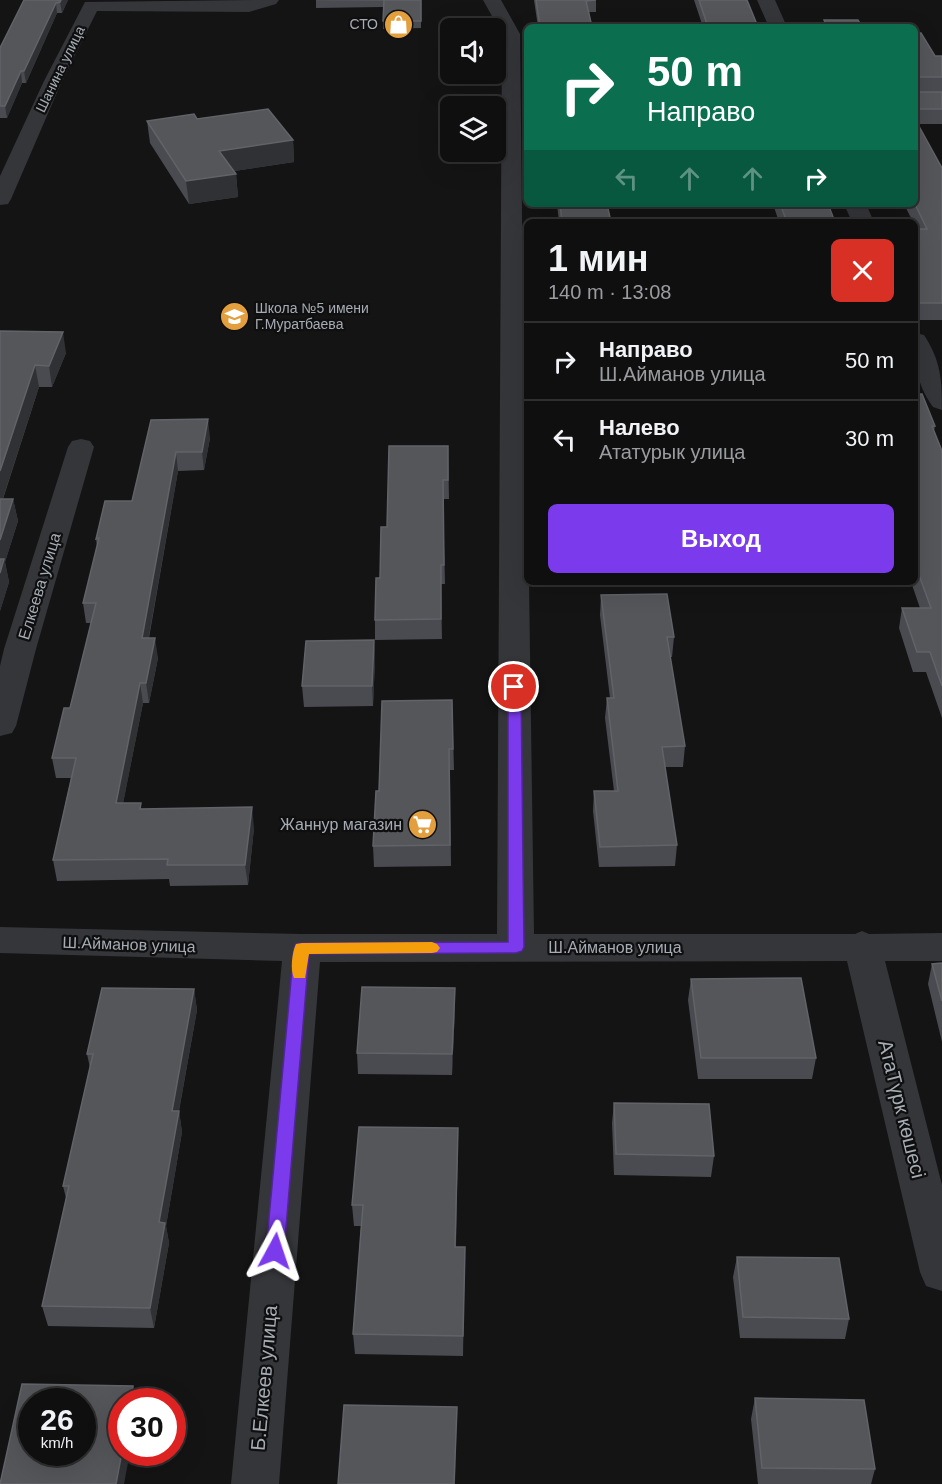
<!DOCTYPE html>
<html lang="ru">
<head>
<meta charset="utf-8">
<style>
  body { margin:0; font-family:Helvetica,sans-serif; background:#1d1d1e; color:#f1f3f6; height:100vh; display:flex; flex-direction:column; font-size:22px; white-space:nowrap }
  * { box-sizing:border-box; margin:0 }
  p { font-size:20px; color:#9b9c9f }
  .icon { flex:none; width:33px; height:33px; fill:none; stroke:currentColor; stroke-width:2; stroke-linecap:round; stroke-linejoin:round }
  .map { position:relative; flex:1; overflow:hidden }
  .drawer { position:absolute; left:524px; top:219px; width:394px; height:366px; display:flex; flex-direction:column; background:#0f0f10; border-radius:9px; box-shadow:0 6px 24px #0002,0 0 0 2px #2f2f30 }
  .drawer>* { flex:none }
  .top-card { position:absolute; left:524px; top:24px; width:394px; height:183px; border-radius:9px; box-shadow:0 6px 24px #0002,0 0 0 2px #2f2f30; background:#0b6e4f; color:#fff; overflow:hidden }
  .tools { position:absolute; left:440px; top:18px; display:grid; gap:12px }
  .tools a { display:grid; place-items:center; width:66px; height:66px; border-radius:9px; background:#0f0f10; box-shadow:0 6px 24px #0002,0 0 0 2px #2f2f30; font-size:30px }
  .speed { position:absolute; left:18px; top:1388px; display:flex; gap:12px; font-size:30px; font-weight:700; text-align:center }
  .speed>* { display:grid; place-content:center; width:78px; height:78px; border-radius:50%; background:#0f0f10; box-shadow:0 6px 24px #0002,0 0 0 2px #2f2f30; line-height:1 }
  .speed small { font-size:15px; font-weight:400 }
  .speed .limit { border:9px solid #d22; background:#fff; color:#111 }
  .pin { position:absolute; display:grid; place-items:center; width:51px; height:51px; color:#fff; margin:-26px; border:3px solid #fff; border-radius:50%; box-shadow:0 2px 6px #0007 }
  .me { position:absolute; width:66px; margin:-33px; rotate:5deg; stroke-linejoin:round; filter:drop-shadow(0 0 4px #0008) }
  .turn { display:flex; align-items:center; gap:21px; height:126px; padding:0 24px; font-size:27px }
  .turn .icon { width:78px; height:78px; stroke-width:2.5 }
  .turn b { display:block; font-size:42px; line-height:51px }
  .lanes { display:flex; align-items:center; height:57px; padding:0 24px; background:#0003; justify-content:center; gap:30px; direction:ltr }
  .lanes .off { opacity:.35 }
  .round { display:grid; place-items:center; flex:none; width:63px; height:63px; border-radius:9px; background:#1d1d1e }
  .headline { display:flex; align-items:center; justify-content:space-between; height:102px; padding:0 24px }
  h1 { font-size:36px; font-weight:800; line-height:45px }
  .primary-button { display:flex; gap:12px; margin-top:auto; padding:12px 24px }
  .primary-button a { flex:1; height:69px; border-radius:9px; background:#7c3aed; color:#fff; font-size:24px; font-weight:800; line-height:69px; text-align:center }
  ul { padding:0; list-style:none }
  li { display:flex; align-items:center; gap:18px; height:78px; padding:0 24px; border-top:2px solid #2f2f30 }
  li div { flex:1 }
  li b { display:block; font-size:22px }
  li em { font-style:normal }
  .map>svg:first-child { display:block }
</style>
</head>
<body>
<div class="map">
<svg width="942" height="1484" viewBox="0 0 942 1484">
  <rect width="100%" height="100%" fill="#141415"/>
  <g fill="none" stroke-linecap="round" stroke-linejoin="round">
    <path fill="#35363a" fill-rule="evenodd" d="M 253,0 L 279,0 L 276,4 L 249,12 L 97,11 L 62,81 L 11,199 L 8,204 L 0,205 L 0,176 L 44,81 L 85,2 Z
      M 483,0 L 501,0 L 520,34 L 526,582 L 529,582 L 534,934 L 855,934 L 862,931 L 869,934 L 942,933 L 942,961 L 885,961 L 942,1185 L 942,1291 L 926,1286 L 920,1272 L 847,961 L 320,962 L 279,1484 L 231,1484 L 282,961 L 0,953 L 0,927 L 302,934 L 497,934 L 502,34 Z
      M 757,0 L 775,0 L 787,27 L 769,27 Z
      M 844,204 L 866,204 L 874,222 L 852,222 Z
      M 915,333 L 924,335 C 941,361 942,380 942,410 L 933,407 C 915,382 915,362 915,333 Z
      M 81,439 L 90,441 L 94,447 L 36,649 L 16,726 L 12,733 L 0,736 L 0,666 L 4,649 L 68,447 L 72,441 Z"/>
  </g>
  <path fill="#4a4b50" d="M 0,0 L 68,0 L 62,13 L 57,13 L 26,83 L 22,83 L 7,118 L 0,118 L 0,48 L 24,0 Z
    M 421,0 L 421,28 L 383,29 L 383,7 L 316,8 L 316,1 Z
    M 534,0 L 596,0 L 596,12 L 589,12 L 592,27 L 538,27 Z
    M 694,0 L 747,0 L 758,27 L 703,27 Z
    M 915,33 L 935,56 L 942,56 L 942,124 L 918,124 L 942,168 L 942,320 L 915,320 L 915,229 L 916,229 L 915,222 L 913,222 L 904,204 L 915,204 Z
    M 197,119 L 293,140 L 294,162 L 234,171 L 236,174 L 238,197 L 189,204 L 150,143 L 147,121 Z
    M 557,204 L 607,204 L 611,222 L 559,222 Z
    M 773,204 L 828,204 L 835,222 L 779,222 Z
    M 0,331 L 66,353 L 52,387 L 39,387 L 3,499 L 13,499 L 18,521 L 5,562 L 9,582 L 0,611 Z
    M 915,394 L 935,426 L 934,431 L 942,451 L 942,718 L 926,672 L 913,672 L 899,628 L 902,608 L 920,608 L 911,582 L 915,582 Z
    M 151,420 L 210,438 L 204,470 L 178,471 L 149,638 L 158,658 L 149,703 L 143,703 L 123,803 L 142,809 L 254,828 L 248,885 L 170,886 L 169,879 L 57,881 L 53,860 L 71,778 L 56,778 L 52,758 L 70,708 L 91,623 L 86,623 L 83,603 L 97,547 L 96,539 L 132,501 Z
    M 448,446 L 449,499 L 443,499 L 445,584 L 441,584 L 442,639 L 375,640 L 375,620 L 387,527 Z
    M 601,595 L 674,637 L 672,657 L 670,657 L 685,746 L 683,767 L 665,767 L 677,845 L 675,866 L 599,867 L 593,811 L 594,791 L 614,791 L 605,718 L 607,698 L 610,698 L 600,615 Z
    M 374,640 L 375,660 L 373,706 L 304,707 L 302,686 Z
    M 452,700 L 454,770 L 450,770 L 451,866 L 374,867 L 373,846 L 379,791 Z
    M 942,963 L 942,1042 L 928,984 L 932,964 Z
    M 691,979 L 816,1058 L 812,1079 L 698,1079 L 688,1000 Z
    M 194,989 L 197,1010 L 179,1111 L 182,1132 L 166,1226 L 169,1243 L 154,1328 L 48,1326 L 42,1306 L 66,1198 L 63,1186 L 90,1068 L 87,1054 Z
    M 455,1009 L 452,1075 L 358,1074 L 357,1053 Z
    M 614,1103 L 714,1156 L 711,1177 L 614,1175 L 612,1123 Z
    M 458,1128 L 456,1247 L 465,1247 L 463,1356 L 355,1354 L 353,1334 L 361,1226 L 354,1226 L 352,1205 Z
    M 737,1257 L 849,1319 L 845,1339 L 740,1338 L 733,1277 Z
    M 755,1398 L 875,1469 L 871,1484 L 758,1484 L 751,1419 Z"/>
  <path fill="#303134" d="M 61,0 L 68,0 L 62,13 L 60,2 Z
    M 56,3 L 57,13 L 26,83 L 24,71 Z
    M 21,71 L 22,83 L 7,118 L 5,106 Z
    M 293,140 L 294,162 L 221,173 L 219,151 Z
    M 236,174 L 238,197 L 189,204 L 186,181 Z
    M 63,332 L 66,353 L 52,387 L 49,366 Z
    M 35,365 L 39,387 L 0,507 L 0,471 Z
    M 208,419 L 210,438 L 204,470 L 202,452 Z
    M 176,452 L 178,471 L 145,658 L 142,638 Z
    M 13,499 L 18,521 L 5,562 L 9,582 L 0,611 L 0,540 Z
    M 155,638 L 158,658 L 149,703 L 146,683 Z
    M 374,640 L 375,660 L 373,706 L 372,686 Z
    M 140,683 L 143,703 L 119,824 L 116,803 Z
    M 252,807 L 254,828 L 248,885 L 245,865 Z
    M 455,988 L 455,1009 L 452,1075 L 452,1054 Z
    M 194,989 L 197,1010 L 175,1132 L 172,1111 Z
    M 179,1111 L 182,1132 L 166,1226 L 169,1243 L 154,1328 L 150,1308 L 159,1222 Z
    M 458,1128 L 458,1149 L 455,1268 L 455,1247 Z
    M 133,1386 L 136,1401 L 131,1401 Z
    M 457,1407 L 455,1484 L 454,1484 Z
    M 122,1452 L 130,1452 L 124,1484 L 116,1484 Z"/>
  <path fill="#54565a" stroke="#616368" stroke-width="1.5" fill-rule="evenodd" d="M 24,0 L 61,0 L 60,2 L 56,3 L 24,71 L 21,71 L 5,106 L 0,106 L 0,48 Z
    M 316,0 L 421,0 L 421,21 L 383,21 L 384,0 Z
    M 536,0 L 596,0 L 586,1 L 592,27 L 540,27 Z
    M 699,0 L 747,0 L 758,27 L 708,27 Z
    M 824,20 L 858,20 L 862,27 L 827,27 Z
    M 915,33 L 921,33 L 935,56 L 942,56 L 942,77 L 916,77 L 916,92 L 942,92 L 942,109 L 916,109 L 917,111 L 915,111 Z
    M 268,109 L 293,140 L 219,151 L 236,174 L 186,181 L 147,121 L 194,114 L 197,119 Z
    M 915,119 L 942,168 L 942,303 L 915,303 L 915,229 L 927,229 L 915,204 Z
    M 560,204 L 607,204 L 611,222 L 562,222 Z
    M 780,204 L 828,204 L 835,222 L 787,222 Z
    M 0,331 L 63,332 L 49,366 L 35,365 L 0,471 Z
    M 915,394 L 922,394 L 935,426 L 932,426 L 942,451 L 942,686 L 930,652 L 917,652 L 902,608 L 931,608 L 915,564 Z
    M 208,419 L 202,452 L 176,452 L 142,638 L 155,638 L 146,683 L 140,683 L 116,803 L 141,803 L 140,809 L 252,807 L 245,865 L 167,865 L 168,859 L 53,860 L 76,758 L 52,758 L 64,708 L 70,708 L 96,603 L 83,603 L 99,538 L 96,539 L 105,501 L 132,501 L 151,420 Z
    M 389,446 L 448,446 L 448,480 L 443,480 L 444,565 L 441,565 L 441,619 L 375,620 L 376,578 L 380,578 L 381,527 L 387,527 Z
    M 0,499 L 13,499 L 0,540 Z
    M 0,559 L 4,559 L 0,573 Z
    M 667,594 L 674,637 L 667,637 L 685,746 L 662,747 L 677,845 L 600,847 L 594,791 L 618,791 L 607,698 L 614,698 L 601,595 Z
    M 374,640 L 372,686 L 302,686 L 306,641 Z
    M 452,700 L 453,749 L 449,749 L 450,845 L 373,846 L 376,791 L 379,791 L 382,701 Z
    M 942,963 L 942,1001 L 932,964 Z
    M 801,978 L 816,1058 L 701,1058 L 691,979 Z
    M 362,987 L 455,988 L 452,1054 L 357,1053 Z
    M 102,988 L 194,989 L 172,1111 L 179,1111 L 159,1222 L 165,1223 L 150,1308 L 42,1306 L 69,1186 L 63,1186 L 93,1054 L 87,1054 Z
    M 614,1103 L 709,1104 L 714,1156 L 616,1154 Z
    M 359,1127 L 458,1128 L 455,1247 L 465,1247 L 463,1336 L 353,1334 L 363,1205 L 352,1205 Z
    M 737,1257 L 839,1258 L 849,1319 L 743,1317 Z
    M 22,1384 L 133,1386 L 131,1401 L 122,1401 L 122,1452 L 116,1484 L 0,1484 ZM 32,1401 L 82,1401 L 82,1452 L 32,1452 Z
    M 755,1398 L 864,1400 L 875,1469 L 762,1468 Z
    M 344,1405 L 457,1407 L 454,1484 L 338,1484 Z"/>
  <path fill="#7c3aed" stroke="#51269a" stroke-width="1.5" d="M 514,683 L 521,687 L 524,947 L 522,951 L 516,953 L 309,954 L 284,1251 L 282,1256 L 275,1259 L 269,1256 L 266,1251 L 294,948 L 296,944 L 302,943 L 508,942 L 508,687 Z"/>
  <path fill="#f59e0b" d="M 432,942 L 437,944 L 440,948 L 437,952 L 432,953 L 309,954 L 305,978 L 294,978 C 290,970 292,952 296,944 L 302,943 Z"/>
  <defs>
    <symbol id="shop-disc" viewBox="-11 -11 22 22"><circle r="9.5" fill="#e39f3d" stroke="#0f0f10"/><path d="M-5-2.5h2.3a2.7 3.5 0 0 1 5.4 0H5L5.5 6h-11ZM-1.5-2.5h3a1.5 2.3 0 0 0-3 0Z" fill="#fff"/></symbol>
    <symbol id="school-disc" viewBox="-11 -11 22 22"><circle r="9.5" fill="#e39f3d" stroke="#0f0f10"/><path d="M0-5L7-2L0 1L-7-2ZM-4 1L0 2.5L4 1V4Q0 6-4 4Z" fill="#fff"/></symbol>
    <symbol id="supermarket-disc" viewBox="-11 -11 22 22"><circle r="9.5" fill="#e39f3d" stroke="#0f0f10"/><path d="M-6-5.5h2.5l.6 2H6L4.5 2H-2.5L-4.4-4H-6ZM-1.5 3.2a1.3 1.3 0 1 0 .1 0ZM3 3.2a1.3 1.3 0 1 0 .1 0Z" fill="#fff"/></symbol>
  </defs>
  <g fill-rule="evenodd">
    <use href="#shop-disc" x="382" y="8" width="33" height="33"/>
    <use href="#school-disc" x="218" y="300" width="33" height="33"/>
    <use href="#supermarket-disc" x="406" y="808" width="33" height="33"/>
  </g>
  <g text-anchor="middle" stroke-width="4.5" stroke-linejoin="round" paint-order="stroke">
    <g font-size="14" fill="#a6acb4" stroke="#0f0f10" text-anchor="end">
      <text x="378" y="29">СТО</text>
      <text x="255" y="313" text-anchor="start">Школа №5 имени<tspan x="255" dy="16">Г.Муратбаева</tspan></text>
    </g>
    <g font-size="14" fill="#a6acb4" stroke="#0f0f10">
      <text transform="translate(60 69) rotate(-64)" y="5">Шанина улица</text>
    </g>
    <g font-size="16" fill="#a6acb4" stroke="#0f0f10">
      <text transform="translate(39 586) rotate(-73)" y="6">Елкеева улица</text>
      <text transform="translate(129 944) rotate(2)" y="6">Ш.Айманов улица</text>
      <text x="615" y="953">Ш.Айманов улица</text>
    </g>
    <g font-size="16" fill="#a6acb4" stroke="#0f0f10" text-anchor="end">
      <text x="402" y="830">Жаннур магазин</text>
    </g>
    <g font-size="20" fill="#a6acb4" stroke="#0f0f10">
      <text transform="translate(902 1109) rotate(76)" y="7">АтаТүрк көшесі</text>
      <text transform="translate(264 1378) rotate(-85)" y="7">Б.Елкеев улица</text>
    </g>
  </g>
</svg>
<div class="tools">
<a><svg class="icon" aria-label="sound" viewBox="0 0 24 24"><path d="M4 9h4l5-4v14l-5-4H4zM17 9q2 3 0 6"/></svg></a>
<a><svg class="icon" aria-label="layers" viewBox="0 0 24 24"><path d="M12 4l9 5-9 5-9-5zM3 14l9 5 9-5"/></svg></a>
</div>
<div class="speed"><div>26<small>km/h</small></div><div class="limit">30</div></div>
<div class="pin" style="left:514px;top:687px;background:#d93025"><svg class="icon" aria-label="arrive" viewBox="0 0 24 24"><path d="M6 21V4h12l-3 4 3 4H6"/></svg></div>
<svg class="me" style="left:275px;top:1251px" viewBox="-20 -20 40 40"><path d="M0-17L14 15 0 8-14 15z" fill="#7c3aed" stroke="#fff" stroke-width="4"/></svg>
<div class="top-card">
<div class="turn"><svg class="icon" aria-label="right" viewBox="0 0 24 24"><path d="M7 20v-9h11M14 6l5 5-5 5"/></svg><div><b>50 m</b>Направо</div></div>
<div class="lanes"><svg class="icon off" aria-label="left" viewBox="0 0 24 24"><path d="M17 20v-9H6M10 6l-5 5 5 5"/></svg><svg class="icon off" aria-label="ahead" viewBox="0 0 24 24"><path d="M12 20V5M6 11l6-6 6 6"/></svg><svg class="icon off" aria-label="ahead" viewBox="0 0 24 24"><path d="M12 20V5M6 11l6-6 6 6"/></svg><svg class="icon" aria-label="right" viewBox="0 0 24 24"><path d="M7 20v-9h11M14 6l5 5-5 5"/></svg></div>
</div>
<section class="drawer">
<div class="headline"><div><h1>1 мин</h1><p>140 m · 13:08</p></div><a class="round" style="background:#d93025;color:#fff"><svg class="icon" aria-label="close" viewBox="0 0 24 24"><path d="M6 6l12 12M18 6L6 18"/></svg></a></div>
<ul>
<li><svg class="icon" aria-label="right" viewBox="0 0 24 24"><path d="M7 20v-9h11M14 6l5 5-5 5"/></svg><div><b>Направо</b><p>Ш.Айманов улица</p></div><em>50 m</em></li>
<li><svg class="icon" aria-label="left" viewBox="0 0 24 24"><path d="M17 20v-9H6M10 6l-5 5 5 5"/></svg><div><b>Налево</b><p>Ататурык улица</p></div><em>30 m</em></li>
</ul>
<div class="primary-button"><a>Выход</a></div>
</section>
</div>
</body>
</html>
